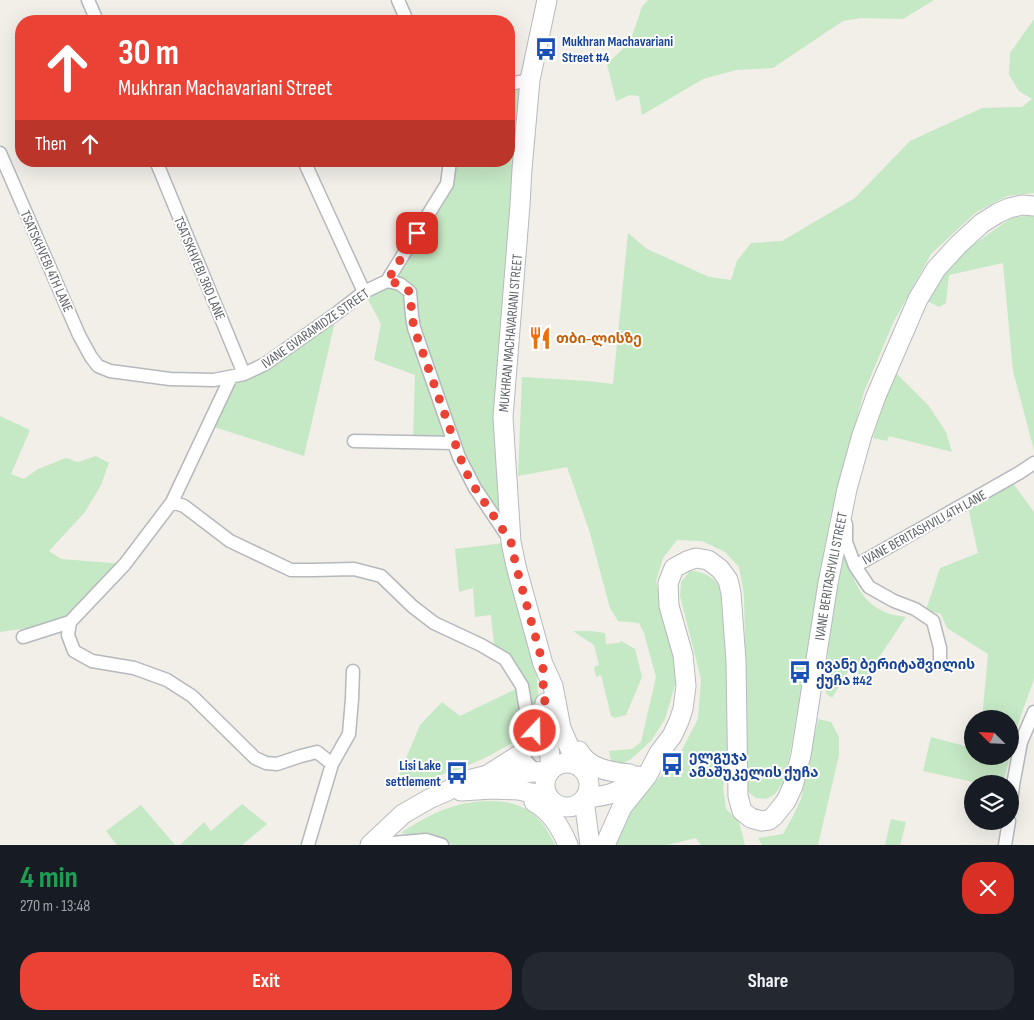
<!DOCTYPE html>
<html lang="en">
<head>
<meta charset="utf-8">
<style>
  body { margin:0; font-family:"Sofia Sans Condensed","Noto Sans Georgian",sans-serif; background:#242831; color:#f1f3f6; height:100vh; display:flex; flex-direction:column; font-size:19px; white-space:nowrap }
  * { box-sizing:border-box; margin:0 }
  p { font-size:16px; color:#9ea1a6 }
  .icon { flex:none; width:28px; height:28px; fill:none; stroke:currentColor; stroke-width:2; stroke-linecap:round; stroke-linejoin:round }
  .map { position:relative; height:845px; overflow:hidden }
  .sheet { display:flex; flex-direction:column; background:#171b24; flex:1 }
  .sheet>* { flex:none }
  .guide { position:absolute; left:15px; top:15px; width:500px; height:152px; border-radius:20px; box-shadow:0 5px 20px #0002; background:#ea4335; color:#fff; overflow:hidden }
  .needle { width:32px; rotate:294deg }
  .controls { position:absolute; left:964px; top:710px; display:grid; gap:10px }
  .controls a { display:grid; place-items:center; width:55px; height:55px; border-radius:50%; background:#171b24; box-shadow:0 5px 20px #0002; font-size:25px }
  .pin { position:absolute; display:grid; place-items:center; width:42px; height:42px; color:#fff; margin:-21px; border-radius:10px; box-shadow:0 2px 8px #0006 }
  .me { position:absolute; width:55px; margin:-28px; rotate:21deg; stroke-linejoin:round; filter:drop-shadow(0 0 4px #0008) }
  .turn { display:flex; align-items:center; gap:18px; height:105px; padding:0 20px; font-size:22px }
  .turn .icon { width:65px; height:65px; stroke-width:2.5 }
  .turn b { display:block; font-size:35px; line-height:42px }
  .then { display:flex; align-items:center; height:48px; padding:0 20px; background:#0003; gap:10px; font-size:19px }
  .round { display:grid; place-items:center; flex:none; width:52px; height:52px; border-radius:20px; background:#242831 }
  .headline { display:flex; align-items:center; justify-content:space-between; height:85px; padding:0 20px }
  h1 { font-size:30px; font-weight:700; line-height:38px; color:#1e9e55 }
  .button { display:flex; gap:10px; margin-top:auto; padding:10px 20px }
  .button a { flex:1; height:58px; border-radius:20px; background:#ea4335; color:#fff; font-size:20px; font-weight:700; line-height:58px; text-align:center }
  .button a+a { background:#242831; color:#f1f3f6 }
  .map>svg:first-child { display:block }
</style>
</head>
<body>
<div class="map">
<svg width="1034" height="845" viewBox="0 0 1034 845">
  <rect width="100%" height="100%" fill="#f1efe8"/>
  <path fill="#c5e8c5" d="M 648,0 L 934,0 L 903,19 L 861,18 L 843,21 L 773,68 L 736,70 L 703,79 L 642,115 L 639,96 L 630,95 L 616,101 L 607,64 L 630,42 L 642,7 Z
    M 1034,19 L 1034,193 L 1007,196 L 975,213 L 931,254 L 894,321 L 864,392 L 830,518 L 791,748 L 784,781 L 775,794 L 766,799 L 756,798 L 748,792 L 744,595 L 739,567 L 725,552 L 702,541 L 677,540 L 663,558 L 656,581 L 676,666 L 676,682 L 665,719 L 651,741 L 631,759 L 618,766 L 612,767 L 609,751 L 632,749 L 641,742 L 656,677 L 644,633 L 639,623 L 618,621 L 610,608 L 589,530 L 567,467 L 518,476 L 522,377 L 588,381 L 613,384 L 628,233 L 647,249 L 709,277 L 731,280 L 737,261 L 751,243 L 782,241 L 855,198 L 910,141 L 982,108 L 1022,107 L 1032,99 L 1019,91 L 1009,75 L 1010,53 Z
    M 530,80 L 503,417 L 511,542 L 539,667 L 537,680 L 539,709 L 527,739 L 510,744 L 489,756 L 460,769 L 406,786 L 397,780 L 420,725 L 442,702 L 460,716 L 522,686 L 495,654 L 491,615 L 475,617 L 473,588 L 459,592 L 455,549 L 511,542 L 454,443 L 413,442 L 415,375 L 374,360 L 381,324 L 364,292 L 387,281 L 447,185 L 450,161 L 509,161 L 509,84 Z
    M 1031,215 L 1034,217 L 1034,450 L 1013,371 L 1003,263 L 949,275 L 946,303 L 939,307 L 927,301 L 938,283 L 959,255 L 1011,218 Z
    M 337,313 L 304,456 L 208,425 L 231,377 L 266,370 Z
    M 896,373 L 929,406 L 946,432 L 952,452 L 889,436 L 887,441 L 873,438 L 883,399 Z
    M 0,416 L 30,430 L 11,474 L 24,479 L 38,469 L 66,458 L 78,462 L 96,456 L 109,463 L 101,485 L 85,512 L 49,551 L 61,559 L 125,564 L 70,622 L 0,632 Z
    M 1012,482 L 1034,512 L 1034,679 L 1018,724 L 1010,755 L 1010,719 L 982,719 L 988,654 L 947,628 L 941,614 L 926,610 L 940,568 L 978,553 L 968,508 Z
    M 844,552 C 853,577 859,602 887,613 C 892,615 900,616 906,617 L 866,677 L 849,670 L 832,698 L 826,693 L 825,679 L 832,616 Z
    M 690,571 C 703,571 715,577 721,590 L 729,664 L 731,755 L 723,787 L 726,809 L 739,822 L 745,845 L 701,845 L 696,838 L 667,845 L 614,845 L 627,818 L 637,801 L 677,759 L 698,719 L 701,679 L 680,596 L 681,582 Z
    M 573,631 L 591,631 L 605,633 L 606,644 L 619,643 L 621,641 L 635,649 L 642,677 L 626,715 L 615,718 L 611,716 L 601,675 L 596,677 L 594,667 L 599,665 L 594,645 Z
    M 818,719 L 831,722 L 839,737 L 839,755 L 818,845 L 762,845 L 758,838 L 783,834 L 792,818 L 801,799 Z
    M 931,737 L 972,748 L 972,756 L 1010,756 L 1003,784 L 982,784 L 923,771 Z
    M 496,801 C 529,804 541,816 555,845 L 453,845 L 427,837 L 401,833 C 422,819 443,807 468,803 C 477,801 487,801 496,801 Z
    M 242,804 L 267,824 L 242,845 L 180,845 L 204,822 L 211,831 Z
    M 141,805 L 175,845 L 117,845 L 106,831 Z
    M 891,819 L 906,822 L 900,845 L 885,845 Z"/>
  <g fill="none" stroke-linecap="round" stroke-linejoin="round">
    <defs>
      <path id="minor" d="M 88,0 L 97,21
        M 398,0 L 407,21
        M 509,84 L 530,80
        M 0,153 L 79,335 L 91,357 L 98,366 L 110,371 L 170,379 L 214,380 L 244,374 L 265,364 L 337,313 L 364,292 L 387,281 L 400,284 L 410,292 L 412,316 L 414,328 L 459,457 L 475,488 L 510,540
        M 156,161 L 244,374
        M 304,161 L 364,292
        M 387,281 L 447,184 L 450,161
        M 354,441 L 454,443
        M 172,502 L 184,506 L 230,541 L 291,570 L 313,570 L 354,569 L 381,576 L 412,606 L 434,623 L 481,645 L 505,659 L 522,686 L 526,710 L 521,746 L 522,753 L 526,761 L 537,772
        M 846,524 L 846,542 L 855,566 L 869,587 L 894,601 L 915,609 L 933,621 L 940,648 L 940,663
        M 855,566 L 1019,473 L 1034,463
        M 70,622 L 68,635 L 74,651 L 92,661 L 134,668 L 167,680 L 192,696 L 255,758 L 266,763 L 277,764 L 301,756 L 317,752 L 332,764 L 308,845
        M 23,637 L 70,622 L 125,564 L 172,502 L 231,377
        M 332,764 L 349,734 L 352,699 L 353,671
        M 1010,810 L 1013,785 L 1021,742 L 1034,712
        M 373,842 L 381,844 L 426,840 L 442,845
        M 1005,845 L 1009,821"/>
      <g id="secondary">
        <path d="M 547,0 L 530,80 L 522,169 L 520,205 L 503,417 L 511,542 L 516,566 L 543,664 L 553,686 L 561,728 L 577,765"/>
        <path d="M 545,703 L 551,769"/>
        <path d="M 579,751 C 589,769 610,772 630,774"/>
        <circle cx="567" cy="785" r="22"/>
        <path d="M 489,774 L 522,753 L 531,739 L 544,707"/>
        <path d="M 461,791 L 492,789 L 519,790 L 548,797"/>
        <path d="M 585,798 C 608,796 621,793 638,776"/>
        <path d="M 584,800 L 590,845"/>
        <path d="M 534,802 C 551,811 561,828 568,845"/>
        <path d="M 370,845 L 403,814 L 429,799 L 445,792 L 468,780 L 488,775 L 550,771"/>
        <path id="s1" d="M 605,845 L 622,807 L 647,776 L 659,753 L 672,736 L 679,721 L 683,709 L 686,686 L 683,655 L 669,606 L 668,583 L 674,568 L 687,561 L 696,558 L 708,560 L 720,569 L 728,580 L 731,593 L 736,661 L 738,796 L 742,811 L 751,818 L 762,821 L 769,820 L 774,816 L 786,801 L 793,786 L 801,755 L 828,583 L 847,489 L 862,435 L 876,396 L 918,299 L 936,269 L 958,245 L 982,223 L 998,213 L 1009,208 L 1022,205 L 1034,206"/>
      </g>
    </defs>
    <use href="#minor" stroke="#b5b8bc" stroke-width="15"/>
    <use href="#secondary" stroke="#b6babf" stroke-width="21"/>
    <use href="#minor" stroke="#fff" stroke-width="12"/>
    <use href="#secondary" stroke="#fff" stroke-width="19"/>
  </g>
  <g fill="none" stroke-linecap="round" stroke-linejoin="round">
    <path stroke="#ea4335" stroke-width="9" stroke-dasharray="0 16.2" d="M 417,233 L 387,281 L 400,284 L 410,292 L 412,316 L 414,328 L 460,457 L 466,472 L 475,488 L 511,542 L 516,566 L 543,664 L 543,682 L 545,703 L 535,731"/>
  </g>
  <defs>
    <symbol id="bus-bare" viewBox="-9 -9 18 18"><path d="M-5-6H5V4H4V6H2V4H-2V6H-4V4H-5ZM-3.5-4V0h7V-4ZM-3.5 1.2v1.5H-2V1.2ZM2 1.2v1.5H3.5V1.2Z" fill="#1a4fb4" stroke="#fff" stroke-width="2.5" paint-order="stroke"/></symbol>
    <symbol id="restaurant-bare" viewBox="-9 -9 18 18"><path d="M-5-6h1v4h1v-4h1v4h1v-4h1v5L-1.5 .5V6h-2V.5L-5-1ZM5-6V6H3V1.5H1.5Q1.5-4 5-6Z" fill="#e8710a" stroke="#fff" stroke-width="2.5" paint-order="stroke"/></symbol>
  </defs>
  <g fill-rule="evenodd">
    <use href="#bus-bare" x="530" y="33" width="32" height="32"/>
    <use href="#restaurant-bare" x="524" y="322" width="32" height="32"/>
    <use href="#bus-bare" x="784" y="656" width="32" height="32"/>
    <use href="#bus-bare" x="656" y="748" width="32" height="32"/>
    <use href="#bus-bare" x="441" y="757" width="32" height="32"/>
  </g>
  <g text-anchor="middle" stroke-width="4" stroke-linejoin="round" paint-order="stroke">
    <g font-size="14" font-weight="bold" fill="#164399" stroke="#fff" text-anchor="start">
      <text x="562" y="46">Mukhran Machavariani<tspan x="562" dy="16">Street #4</tspan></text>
      <text x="816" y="669">ივანე ბერიტაშვილის<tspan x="816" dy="16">ქუჩა #42</tspan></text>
      <text x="689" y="761">ელგუჯა<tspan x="689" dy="16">ამაშუკელის ქუჩა</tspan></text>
      <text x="441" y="770" text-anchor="end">Lisi Lake<tspan x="441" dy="16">settlement</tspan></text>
    </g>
    <g font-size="14" fill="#5f6368" stroke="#fff">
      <text transform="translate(47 261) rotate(66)" y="5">TSATSKHVEBI 4TH LANE</text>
      <text transform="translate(200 268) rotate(67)" y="5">TSATSKHVEBI 3RD LANE</text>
      <text transform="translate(315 328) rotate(-35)" y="5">IVANE GVARAMIDZE STREET</text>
      <text transform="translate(510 333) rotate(-85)" y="5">MUKHRAN MACHAVARIANI STREET</text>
      <text transform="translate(924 527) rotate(-29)" y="5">IVANE BERITASHVILI 4TH LANE</text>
      <text dy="5" stroke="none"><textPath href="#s1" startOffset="885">IVANE BERITASHVILI STREET</textPath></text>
    </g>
    <g font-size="14" font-weight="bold" fill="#c56008" stroke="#fff" text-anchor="start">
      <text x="556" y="343">თბი-ლისზე</text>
    </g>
  </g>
</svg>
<div class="controls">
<a><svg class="needle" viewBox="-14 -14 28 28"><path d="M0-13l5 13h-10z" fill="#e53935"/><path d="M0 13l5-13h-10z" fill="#9ea1a6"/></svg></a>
<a><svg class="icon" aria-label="layers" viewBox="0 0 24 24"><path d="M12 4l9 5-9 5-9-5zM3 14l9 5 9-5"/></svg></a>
</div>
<div class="pin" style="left:417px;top:233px;background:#d93025"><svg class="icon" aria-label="arrive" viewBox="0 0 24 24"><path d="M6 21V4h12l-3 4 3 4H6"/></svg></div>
<svg class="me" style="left:535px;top:731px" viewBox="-20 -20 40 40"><circle r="17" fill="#ea4335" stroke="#fff" stroke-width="3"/><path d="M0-11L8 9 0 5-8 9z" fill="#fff"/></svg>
<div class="guide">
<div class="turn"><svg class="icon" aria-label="ahead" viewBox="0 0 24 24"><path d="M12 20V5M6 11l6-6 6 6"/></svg><div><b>30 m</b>Mukhran Machavariani Street</div></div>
<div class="then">Then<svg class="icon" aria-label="ahead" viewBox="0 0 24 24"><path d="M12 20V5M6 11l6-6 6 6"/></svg></div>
</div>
</div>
<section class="sheet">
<div class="headline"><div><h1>4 min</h1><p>270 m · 13:48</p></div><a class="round" style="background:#d93025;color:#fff"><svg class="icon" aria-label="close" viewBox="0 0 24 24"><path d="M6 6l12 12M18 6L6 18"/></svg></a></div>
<div class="button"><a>Exit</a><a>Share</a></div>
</section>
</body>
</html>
